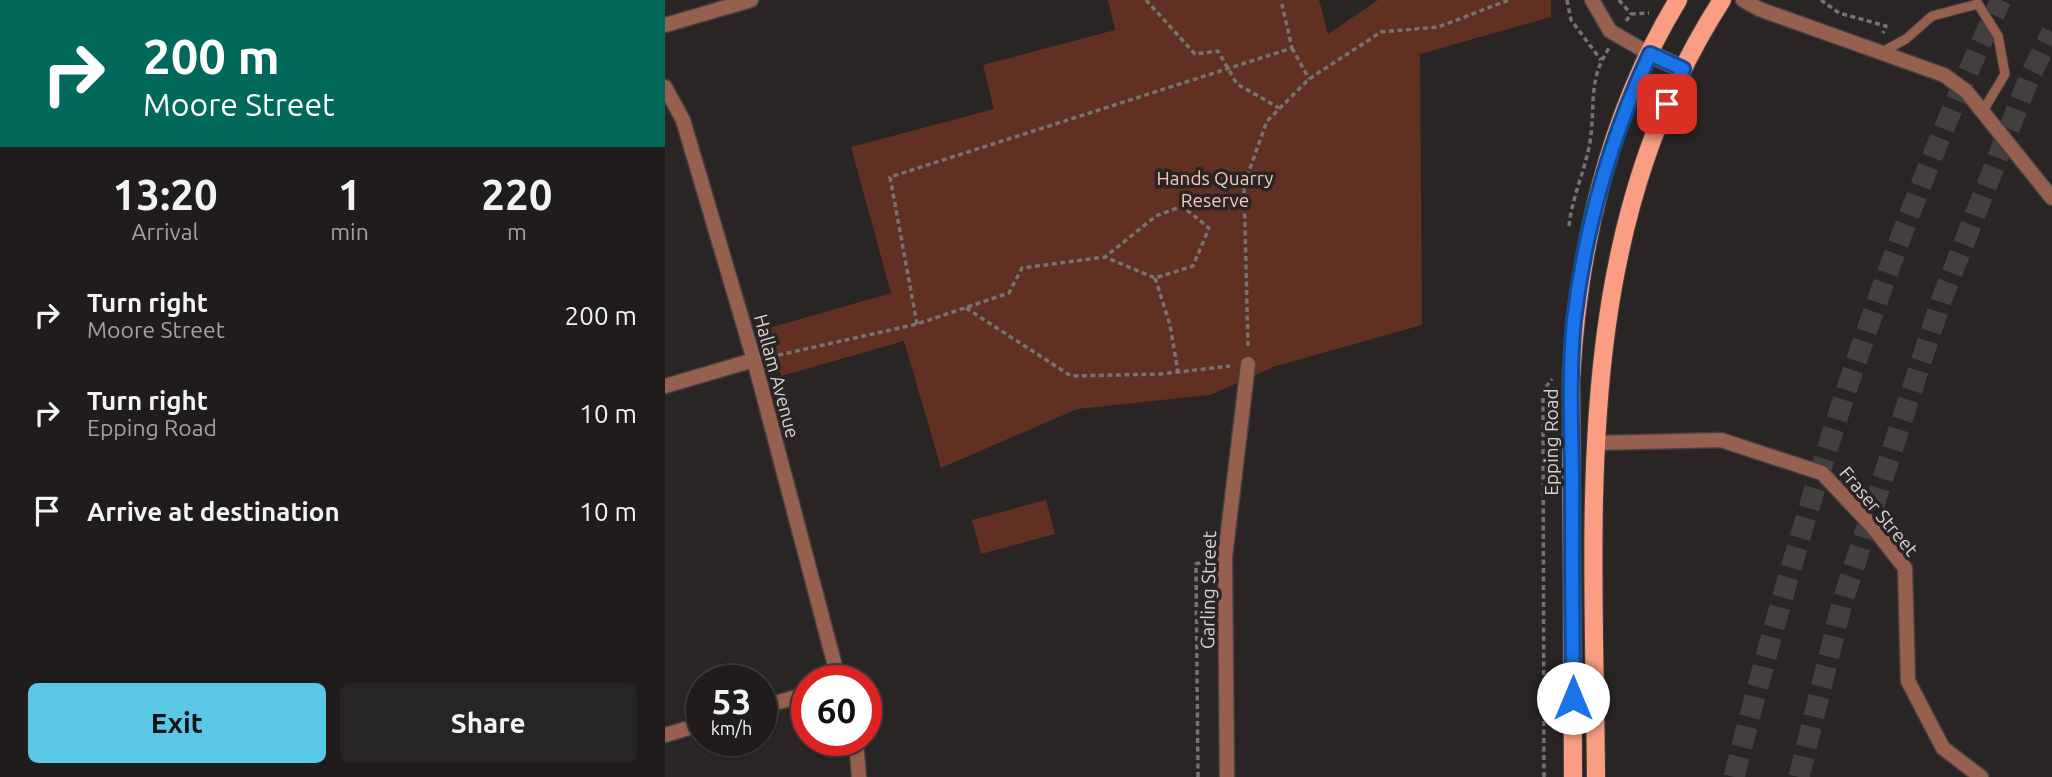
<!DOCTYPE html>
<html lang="en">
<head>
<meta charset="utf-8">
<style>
  body { margin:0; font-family:Ubuntu,sans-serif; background:#272524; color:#f1f3f6; height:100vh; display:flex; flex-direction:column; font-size:26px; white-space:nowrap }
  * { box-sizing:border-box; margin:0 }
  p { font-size:23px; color:#a1a1a3 }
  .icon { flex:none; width:38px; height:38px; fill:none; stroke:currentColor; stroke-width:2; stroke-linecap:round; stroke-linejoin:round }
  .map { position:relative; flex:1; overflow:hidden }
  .details { display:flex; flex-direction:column; background:#1f1c1b; width:665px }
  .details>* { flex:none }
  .banner { background:#00695c; color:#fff; overflow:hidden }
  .speed { position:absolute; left:21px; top:665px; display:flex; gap:14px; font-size:35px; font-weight:700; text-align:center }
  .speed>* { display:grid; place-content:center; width:91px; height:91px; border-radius:50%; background:#1f1c1b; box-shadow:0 2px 5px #0004,0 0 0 2px #3c3a3a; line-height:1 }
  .speed small { font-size:18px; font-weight:400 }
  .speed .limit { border:10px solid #d22; background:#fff; color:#111 }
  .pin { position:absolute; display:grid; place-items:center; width:60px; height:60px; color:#fff; margin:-30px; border-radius:14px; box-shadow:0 4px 10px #0006 }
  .me { position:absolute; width:77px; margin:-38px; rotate:0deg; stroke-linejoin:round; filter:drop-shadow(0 0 5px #0008) }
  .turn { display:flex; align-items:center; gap:24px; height:147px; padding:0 28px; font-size:32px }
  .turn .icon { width:91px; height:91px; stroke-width:2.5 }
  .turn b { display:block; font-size:49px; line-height:60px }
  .eta { display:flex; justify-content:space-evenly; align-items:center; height:119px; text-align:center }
  .eta b { font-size:42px; font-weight:600; line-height:49px }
  .primary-button { display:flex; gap:14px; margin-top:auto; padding:14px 28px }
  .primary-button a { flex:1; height:80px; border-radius:10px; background:#59c8e4; color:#111; font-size:28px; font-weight:600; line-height:80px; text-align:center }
  .primary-button a+a { background:#272524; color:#f1f3f6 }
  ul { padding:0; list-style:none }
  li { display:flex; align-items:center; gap:21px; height:98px; padding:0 28px }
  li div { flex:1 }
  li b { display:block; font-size:26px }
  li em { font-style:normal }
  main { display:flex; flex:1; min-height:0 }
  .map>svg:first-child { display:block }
</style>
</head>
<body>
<main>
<section class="details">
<div class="banner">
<div class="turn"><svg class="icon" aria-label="right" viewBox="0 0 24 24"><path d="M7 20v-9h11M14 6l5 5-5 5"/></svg><div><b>200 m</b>Moore Street</div></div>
</div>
<div class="eta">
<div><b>13:20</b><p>Arrival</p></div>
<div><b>1</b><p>min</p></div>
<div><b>220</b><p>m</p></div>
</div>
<ul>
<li><svg class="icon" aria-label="right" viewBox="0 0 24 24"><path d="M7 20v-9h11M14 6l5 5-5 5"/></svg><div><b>Turn right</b><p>Moore Street</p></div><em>200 m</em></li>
<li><svg class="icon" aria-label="right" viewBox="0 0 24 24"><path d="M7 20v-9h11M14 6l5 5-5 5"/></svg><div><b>Turn right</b><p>Epping Road</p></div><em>10 m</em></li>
<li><svg class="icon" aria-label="arrive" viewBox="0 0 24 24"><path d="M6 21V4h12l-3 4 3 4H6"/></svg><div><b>Arrive at destination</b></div><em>10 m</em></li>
</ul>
<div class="primary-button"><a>Exit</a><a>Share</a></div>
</section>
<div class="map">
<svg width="1387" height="777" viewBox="0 0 1387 777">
  <rect width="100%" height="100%" fill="#292524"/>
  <path fill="#613022" d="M 443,0 L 654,0 L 663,34 L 713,0 L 886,0 L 886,17 L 755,54 L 757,325 L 611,366 L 545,395 L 412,409 L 276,468 L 239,341 L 116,376 L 104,328 L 226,293 L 186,147 L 329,109 L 318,65 L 450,30 Z
    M 381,500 L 390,534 L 316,554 L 307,520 Z"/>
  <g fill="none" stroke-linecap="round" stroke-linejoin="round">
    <path stroke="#433f3e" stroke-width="21" stroke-dasharray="21 10" stroke-linecap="butt" d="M 1069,777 C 1137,512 1219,248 1336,0
      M 1134,777 L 1177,603 L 1276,301 L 1365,76 L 1387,32"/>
    <defs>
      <path id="service" d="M 1217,52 L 1241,39 L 1267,16 L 1313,4 L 1333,36 L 1340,74 L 1318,111"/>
      <path id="minor" d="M 927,0 L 945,31 L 985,54
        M 1078,0 L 1094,9 L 1279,75 L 1301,91 L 1387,198
        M 0,25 L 86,0
        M 0,87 L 18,120 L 89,360 L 174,681
        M 0,386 L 89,360
        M 931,443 L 1056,440 L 1157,473 L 1206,525 L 1240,568 L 1243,681 L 1278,748 L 1316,777
        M 96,707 L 142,694
        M 0,735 L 37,724
        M 191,740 L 194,777
        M 562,777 L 560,557 L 583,364"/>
      <path id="primary" d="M 985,54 L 1018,69
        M 908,777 L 906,379 C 913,248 944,113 1013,0
        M 931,777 C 929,507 904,238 1057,0"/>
    </defs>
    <use href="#service" stroke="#454140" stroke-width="11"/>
    <use href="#minor" stroke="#454140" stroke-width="17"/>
    <use href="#primary" stroke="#454140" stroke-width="20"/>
    <path stroke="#767372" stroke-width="3.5" stroke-dasharray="5 3.5" stroke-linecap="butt" d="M 481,0 L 530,54 L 553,51 L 572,84 L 614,108
      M 902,0 L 906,20 L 936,60
      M 954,0 L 966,14
      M 1156,0 L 1174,13 L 1221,26 L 1218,33
      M 961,21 L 966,14 L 984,13
      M 627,48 L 644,79
      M 904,226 C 907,197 920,171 925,142 C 931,105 922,82 944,48
      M 490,278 L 505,325 L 513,372
      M 301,308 L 406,376 L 496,374 L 565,366
      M 252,324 L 225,177 L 627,48 L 616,0
      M 583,346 L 579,185 L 602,121 L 644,79 L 716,32 L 773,27 L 844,0
      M 105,357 L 252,324 L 344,293 L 357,268 L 440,257 L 490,278 L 528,266 L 544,228 L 517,206 L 491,216 L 440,257
      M 533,777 L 531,564 L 543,561
      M 879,777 L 878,391 L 887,379"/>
    <use href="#service" stroke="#975f4e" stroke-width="9"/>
    <use href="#minor" stroke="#975f4e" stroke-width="14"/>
    <use href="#primary" stroke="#fb9d82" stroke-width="18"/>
  </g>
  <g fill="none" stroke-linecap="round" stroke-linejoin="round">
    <defs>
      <path id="route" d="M 908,698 C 907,623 907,549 907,474 C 906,423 904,370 909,320 C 920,228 946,137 985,54 L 1018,69 L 1002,104"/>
    </defs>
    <use href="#route" stroke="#114b97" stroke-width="18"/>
    <use href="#route" stroke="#1a73e8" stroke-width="12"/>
  </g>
  <g text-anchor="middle" stroke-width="7" stroke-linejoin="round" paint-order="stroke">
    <g font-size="19" fill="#f8c8ba" stroke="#292524">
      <text x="550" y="185">Hands Quarry<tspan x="550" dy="22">Reserve</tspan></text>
    </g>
    <g font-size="19" fill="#d5d3d2" stroke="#292524">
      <text transform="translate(112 376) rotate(75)" y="7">Hallam Avenue</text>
      <text transform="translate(886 442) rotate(-90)" y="7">Epping Road</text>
      <text transform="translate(1214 511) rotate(50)" y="7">Fraser Street</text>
      <text transform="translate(543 590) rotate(-89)" y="7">Garling Street</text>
    </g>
  </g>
</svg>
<div class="speed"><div>53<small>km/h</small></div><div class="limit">60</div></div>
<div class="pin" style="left:1002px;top:104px;background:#d93025"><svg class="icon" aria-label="arrive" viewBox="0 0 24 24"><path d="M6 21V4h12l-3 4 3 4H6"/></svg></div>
<svg class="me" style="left:908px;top:698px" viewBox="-20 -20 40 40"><circle r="19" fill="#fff"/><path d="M0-13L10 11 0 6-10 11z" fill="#1a73e8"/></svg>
</div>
</main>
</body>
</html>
